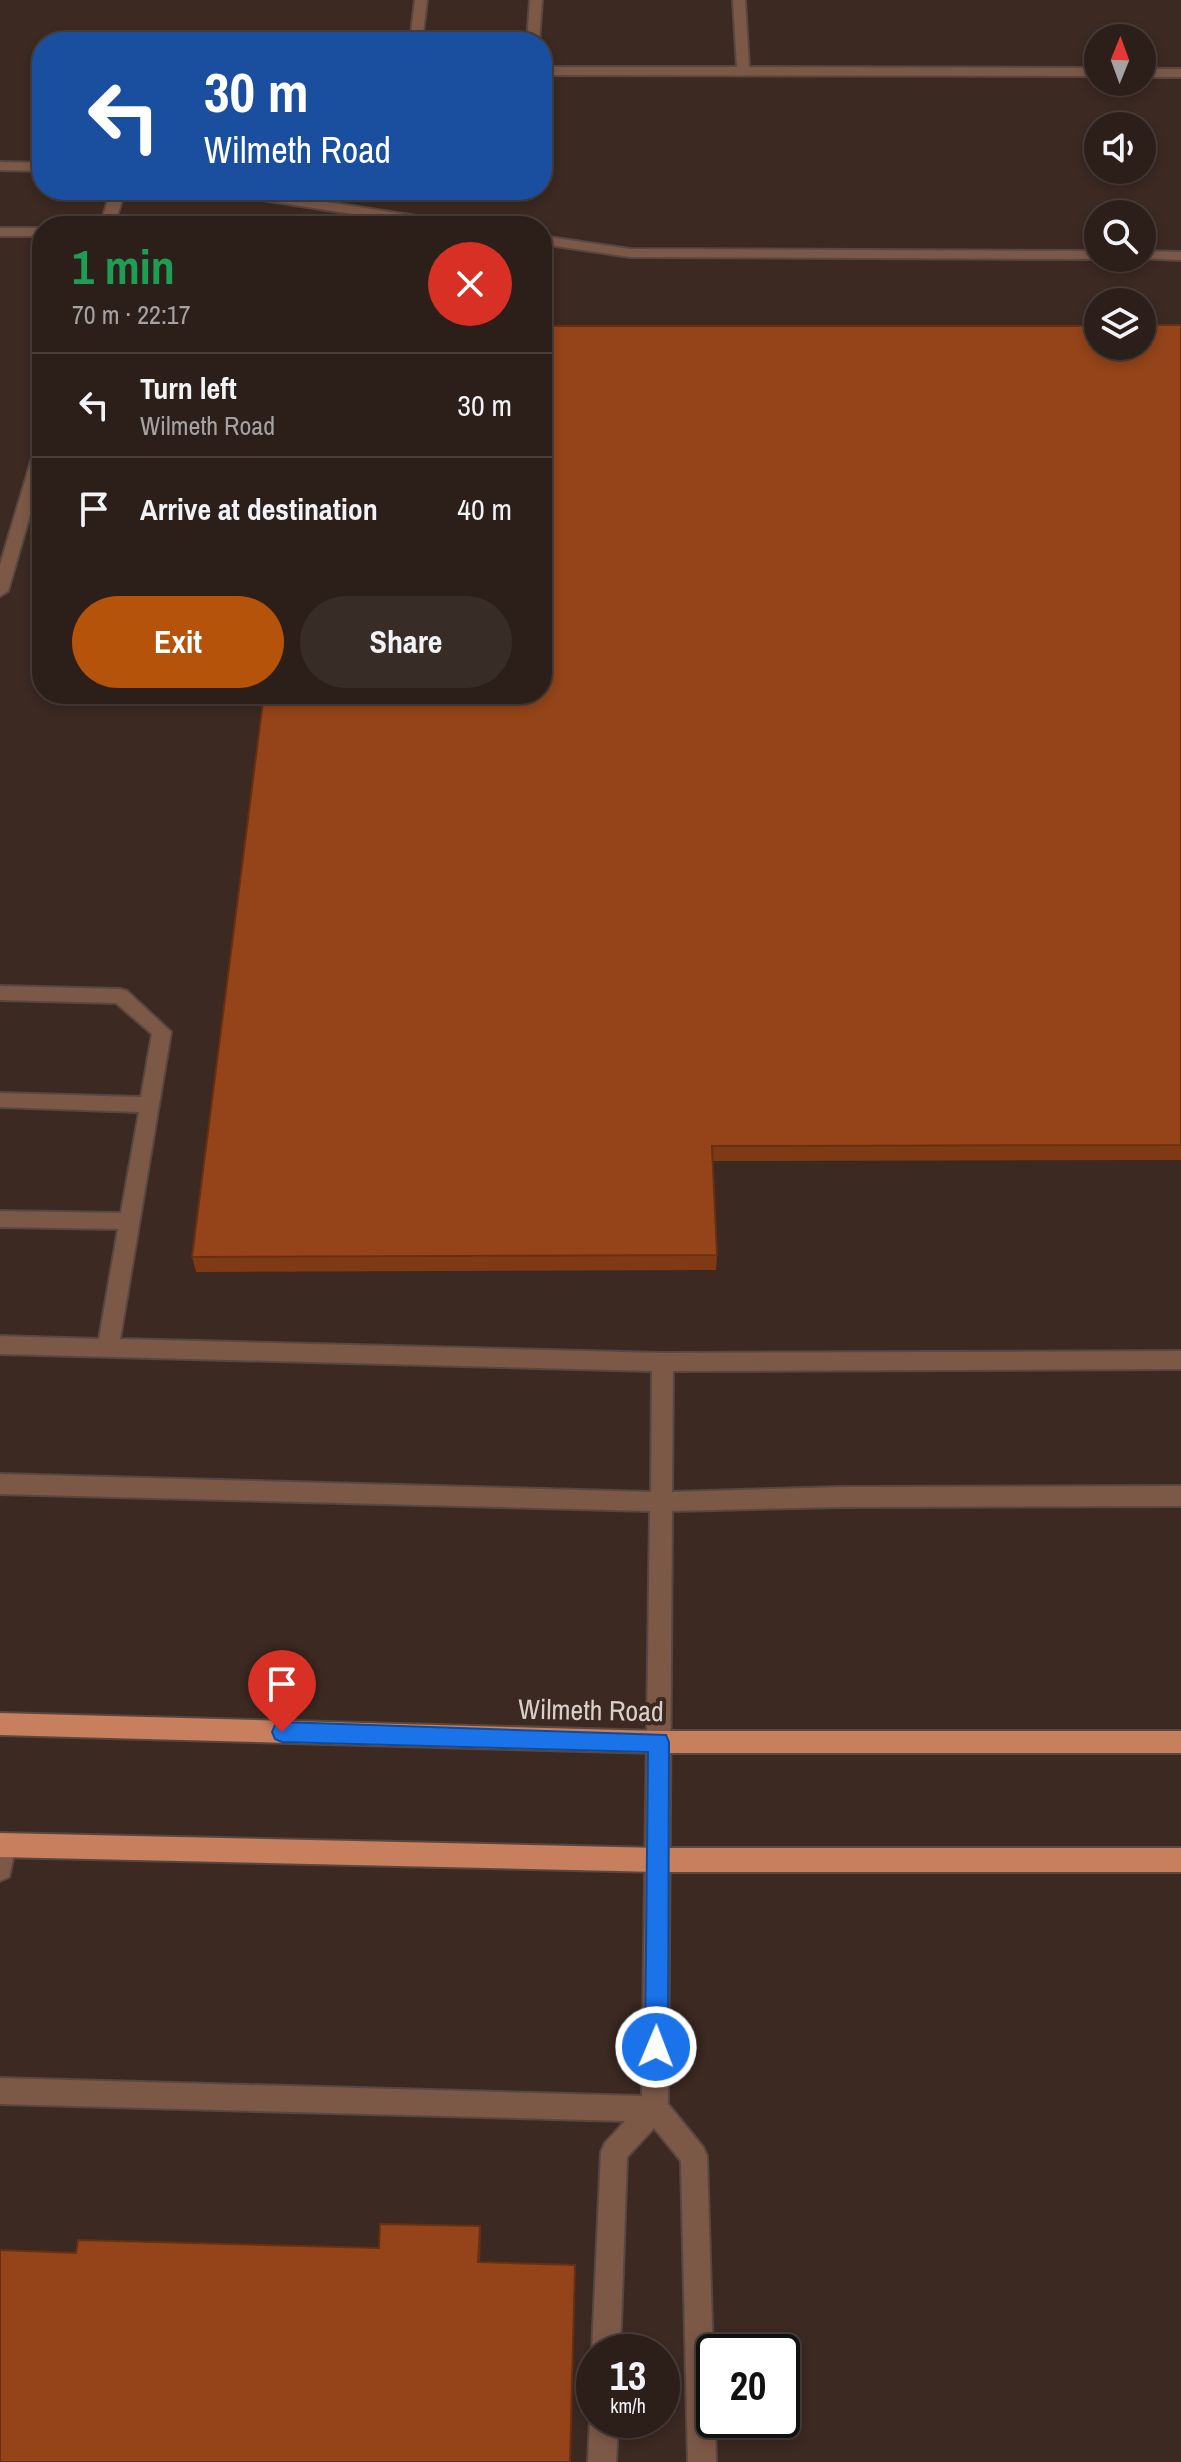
<!DOCTYPE html>
<html lang="en">
<head>
<meta charset="utf-8">
<style>
  body { margin:0; font-family:"Archivo Narrow",sans-serif; background:#382c27; color:#f1f3f6; height:100vh; display:flex; flex-direction:column; font-size:30px; white-space:nowrap }
  * { box-sizing:border-box; margin:0 }
  p { font-size:26px; color:#a6a2a2 }
  .icon { flex:none; width:44px; height:44px; fill:none; stroke:currentColor; stroke-width:2; stroke-linecap:round; stroke-linejoin:round }
  .map { position:relative; flex:1; overflow:hidden }
  .panel { position:absolute; left:32px; top:216px; width:520px; height:488px; display:flex; flex-direction:column; background:#2c1f1a; border-radius:32px; box-shadow:0 4px 12px #0003,0 0 0 2px #483d39 }
  .panel>* { flex:none }
  .guide { position:absolute; left:32px; top:32px; width:520px; height:168px; border-radius:32px; box-shadow:0 4px 12px #0003,0 0 0 2px #483d39; background:#1a4fa0; color:#fff; overflow:hidden }
  .needle { width:52px; rotate:1deg }
  .tools { position:absolute; left:1084px; top:24px; display:grid; gap:16px }
  .tools a { display:grid; place-items:center; width:72px; height:72px; border-radius:50%; background:#2c1f1a; box-shadow:0 4px 12px #0003,0 0 0 2px #483d39; font-size:40px }
  .speed { position:absolute; left:576px; top:2334px; display:flex; gap:16px; font-size:40px; font-weight:700; text-align:center }
  .speed>* { display:grid; place-content:center; width:104px; height:104px; border-radius:50%; background:#2c1f1a; box-shadow:0 4px 12px #0003,0 0 0 2px #483d39; line-height:1 }
  .speed small { font-size:20px; font-weight:400 }
  .speed .limit { border:4px solid #111; border-radius:12px; background:#fff; color:#111 }
  .pin { position:absolute; display:grid; place-items:center; width:68px; height:68px; color:#fff; margin:-82px -34px; border-radius:50% 50% 50% 0; rotate:-45deg; box-shadow:0 0 8px #0007 }
  .pin .icon { rotate:45deg }
  .me { position:absolute; width:88px; margin:-44px; rotate:1deg; stroke-linejoin:round; filter:drop-shadow(0 0 6px #0008) }
  .turn { display:flex; align-items:center; gap:28px; height:168px; padding:0 40px; font-size:36px }
  .turn .icon { width:104px; height:104px; stroke-width:2.5 }
  .turn b { display:block; font-size:56px; line-height:68px }
  .round { display:grid; place-items:center; flex:none; width:84px; height:84px; border-radius:42px; background:#382c27 }
  .head { display:flex; align-items:center; justify-content:space-between; height:136px; padding:0 40px }
  h1 { font-size:48px; font-weight:700; line-height:60px; color:#1e9e55 }
  .action { display:flex; gap:16px; margin-top:auto; padding:16px 40px }
  .action a { flex:1; height:92px; border-radius:48px; background:#b45309; color:#fff; font-size:32px; font-weight:700; line-height:92px; text-align:center }
  .action a+a { background:#382c27; color:#f1f3f6 }
  ul { padding:0; list-style:none }
  li { display:flex; align-items:center; gap:24px; height:104px; padding:0 40px; border-top:2px solid #483d39 }
  li div { flex:1 }
  li b { display:block; font-size:30px }
  li em { font-style:normal }
  .map>svg:first-child { display:block }
</style>
</head>
<body>
<div class="map">
<svg width="1181" height="2462" viewBox="0 0 1181 2462">
  <rect width="100%" height="100%" fill="#3b2922"/>
  <g fill="none" stroke-linecap="round" stroke-linejoin="round">
    <defs>
      <path id="minor" d="M 415,0 L 427,0 L 422,42 L 410,42 Z
        M 530,0 L 542,0 L 539,42 L 527,42 Z
        M 733,0 L 745,0 L 749,67 L 1098,68 L 1098,76 L 542,75 L 542,67 L 737,67 Z
        M 1142,69 L 1181,69 L 1181,77 L 1142,77 Z
        M 0,162 L 42,163 L 42,171 L 0,170 Z
        M 111,190 L 125,190 L 114,226 L 100,226 Z
        M 217,190 L 249,190 L 455,222 L 462,226 L 430,226 L 224,194 Z
        M 0,228 L 42,228 L 42,236 L 0,236 Z
        M 542,236 L 630,249 L 1098,251 L 1098,258 L 1102,258 L 1098,259 L 630,257 L 542,244 Z
        M 1142,251 L 1181,252 L 1181,260 L 1138,258 L 1142,258 Z
        M 42,444 L 42,473 L 8,591 L 0,596 L 0,565 L 35,448 Z
        M 0,986 L 120,989 L 127,991 L 171,1032 L 120,1339 L 663,1353 L 1181,1351 L 1181,1369 L 673,1371 L 672,1492 L 841,1487 L 1181,1486 L 1181,1506 L 841,1507 L 672,1511 L 668,2104 L 703,2147 L 707,2156 L 716,2462 L 688,2462 L 681,2161 L 654,2128 L 627,2157 L 620,2352 L 594,2352 L 594,2356 L 592,2352 L 601,2152 L 605,2143 L 625,2121 L 0,2104 L 0,2078 L 642,2096 L 650,1511 L 0,1494 L 0,1474 L 651,1492 L 652,1371 L 0,1354 L 0,1336 L 99,1339 L 118,1229 L 0,1227 L 0,1211 L 121,1213 L 139,1112 L 0,1107 L 0,1093 L 141,1097 L 152,1034 L 116,1003 L 0,1000 Z
        M 4,1833 L 13,1837 L 16,1845 L 9,1877 L 0,1881 L 0,1835 Z
        M 594,2410 L 594,2420 L 618,2420 L 616,2462 L 588,2462 L 590,2420 Z"/>
      <path id="major" d="M 0,1713 L 659,1731 L 1181,1731 L 1181,1753 L 659,1753 L 0,1735 Z
        M 0,1833 L 659,1848 L 1181,1848 L 1181,1872 L 659,1872 L 0,1857 Z"/>
    </defs>
    <use href="#minor" stroke="#584740" stroke-width="4"/>
    <use href="#major" stroke="#584740" stroke-width="4"/>
    <use href="#minor" fill="#7c5847" fill-rule="evenodd"/>
    <use href="#major" fill="#c87f5d" fill-rule="evenodd"/>
  </g>
  <path fill="#7f3a15" d="M 1181,325 L 1181,1160 L 713,1161 L 717,1255 L 716,1270 L 196,1272 L 192,1257 Z"/>
  <path fill="#683011" d="M 480,2226 L 481,2234 L 480,2269 L 478,2262 Z"/>
  <path fill="#944418" stroke="#683011" stroke-width="2" d="M 1142,325 L 1181,325 L 1181,1145 L 712,1146 L 717,1255 L 192,1257 L 264,694 L 542,694 L 542,326 L 1098,326 L 1098,346 L 1142,346 Z
    M 380,2224 L 480,2226 L 478,2262 L 575,2265 L 570,2462 L 0,2462 L 0,2250 L 76,2253 L 78,2240 L 379,2248 Z"/>
  <path fill="#1a73e8" stroke="#114b97" stroke-width="2" d="M 282,1722 L 666,1735 L 669,1742 L 668,2047 L 664,2055 L 656,2059 L 648,2055 L 645,2047 L 648,1752 L 282,1742 L 275,1739 L 272,1732 L 275,1725 Z"/>
  <g text-anchor="middle" stroke-width="8" stroke-linejoin="round" paint-order="stroke">
    <g font-size="28" fill="#dbcfca" stroke="#3b2922">
      <text transform="translate(591 1710) rotate(1)" y="10">Wilmeth Road</text>
    </g>
  </g>
</svg>
<div class="tools">
<a><svg class="needle" viewBox="-14 -14 28 28"><path d="M0-13l5 13h-10z" fill="#e53935"/><path d="M0 13l5-13h-10z" fill="#a6a2a2"/></svg></a>
<a><svg class="icon" aria-label="sound" viewBox="0 0 24 24"><path d="M4 9h4l5-4v14l-5-4H4zM17 9q2 3 0 6"/></svg></a>
<a><svg class="icon" aria-label="search" viewBox="0 0 24 24"><circle cx="10" cy="10" r="6"/><path d="M15 15l6 6"/></svg></a>
<a><svg class="icon" aria-label="layers" viewBox="0 0 24 24"><path d="M12 4l9 5-9 5-9-5zM3 14l9 5 9-5"/></svg></a>
</div>
<div class="speed"><div>13<small>km/h</small></div><div class="limit">20</div></div>
<div class="pin" style="left:282px;top:1732px;background:#d93025"><svg class="icon" aria-label="arrive" viewBox="0 0 24 24"><path d="M6 21V4h12l-3 4 3 4H6"/></svg></div>
<svg class="me" style="left:656px;top:2047px" viewBox="-20 -20 40 40"><circle r="17" fill="#1a73e8" stroke="#fff" stroke-width="3"/><path d="M0-11L8 9 0 5-8 9z" fill="#fff"/></svg>
<div class="guide">
<div class="turn"><svg class="icon" aria-label="left" viewBox="0 0 24 24"><path d="M17 20v-9H6M10 6l-5 5 5 5"/></svg><div><b>30 m</b>Wilmeth Road</div></div>
</div>
<section class="panel">
<div class="head"><div><h1>1 min</h1><p>70 m · 22:17</p></div><a class="round" style="background:#d93025;color:#fff"><svg class="icon" aria-label="close" viewBox="0 0 24 24"><path d="M6 6l12 12M18 6L6 18"/></svg></a></div>
<ul>
<li><svg class="icon" aria-label="left" viewBox="0 0 24 24"><path d="M17 20v-9H6M10 6l-5 5 5 5"/></svg><div><b>Turn left</b><p>Wilmeth Road</p></div><em>30 m</em></li>
<li><svg class="icon" aria-label="arrive" viewBox="0 0 24 24"><path d="M6 21V4h12l-3 4 3 4H6"/></svg><div><b>Arrive at destination</b></div><em>40 m</em></li>
</ul>
<div class="action"><a>Exit</a><a>Share</a></div>
</section>
</div>
</body>
</html>
